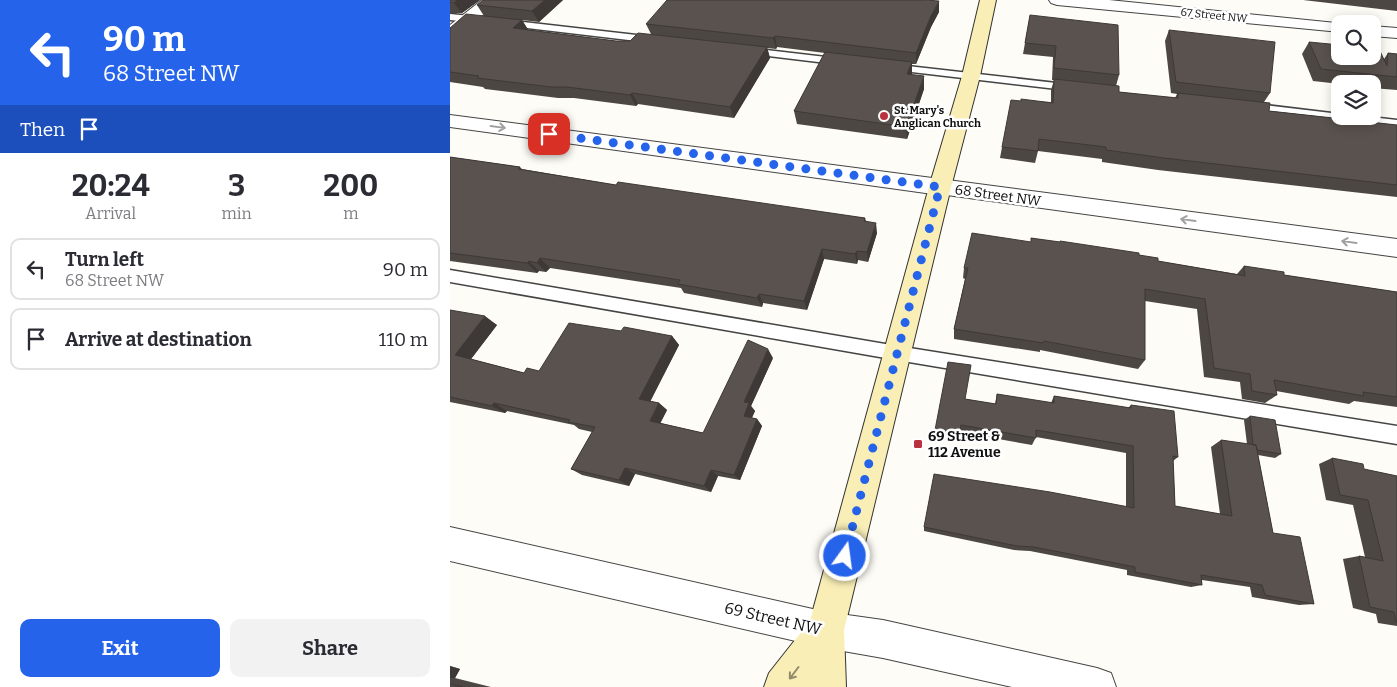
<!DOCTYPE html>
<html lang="en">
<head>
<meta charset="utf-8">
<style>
  body { margin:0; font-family:Bitter,serif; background:#f2f2f3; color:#2b2b33; height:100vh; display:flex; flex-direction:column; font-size:19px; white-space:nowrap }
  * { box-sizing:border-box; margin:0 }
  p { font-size:16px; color:#7c7c81 }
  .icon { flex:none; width:28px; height:28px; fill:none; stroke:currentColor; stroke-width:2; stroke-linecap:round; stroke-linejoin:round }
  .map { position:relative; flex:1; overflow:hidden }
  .sheet { display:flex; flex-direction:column; background:#fff; width:450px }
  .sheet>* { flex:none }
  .guide { background:#2563eb; color:#fff; overflow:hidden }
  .tools { position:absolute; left:881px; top:15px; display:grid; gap:10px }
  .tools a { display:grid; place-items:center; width:50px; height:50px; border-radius:10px; background:#fff; box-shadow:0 2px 12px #0003; font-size:25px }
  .pin { position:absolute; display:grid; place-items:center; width:42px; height:42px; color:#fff; margin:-21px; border-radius:10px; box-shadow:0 2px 8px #0006 }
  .me { position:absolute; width:55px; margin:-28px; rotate:14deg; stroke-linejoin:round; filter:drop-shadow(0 0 4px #0008) }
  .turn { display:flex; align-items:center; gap:18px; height:105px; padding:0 20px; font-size:22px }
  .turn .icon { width:65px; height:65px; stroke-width:2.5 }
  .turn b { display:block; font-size:35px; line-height:42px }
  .then { display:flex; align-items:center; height:48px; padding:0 20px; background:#0003; gap:10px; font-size:19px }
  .eta { display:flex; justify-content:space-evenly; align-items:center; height:85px; text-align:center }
  .eta b { font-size:30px; font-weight:700; line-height:35px }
  .button { display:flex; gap:10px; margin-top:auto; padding:10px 20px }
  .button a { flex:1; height:58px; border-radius:10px; background:#2563eb; color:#fff; font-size:20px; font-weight:700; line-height:58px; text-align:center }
  .button a+a { background:#f2f2f3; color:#2b2b33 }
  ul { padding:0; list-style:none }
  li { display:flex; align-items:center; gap:15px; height:62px; margin:0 10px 8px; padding:0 10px; border:2px solid #e1e1e2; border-radius:10px }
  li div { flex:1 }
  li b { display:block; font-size:19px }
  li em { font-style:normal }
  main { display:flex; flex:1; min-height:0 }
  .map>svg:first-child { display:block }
</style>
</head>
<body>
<main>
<section class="sheet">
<div class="guide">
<div class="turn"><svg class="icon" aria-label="left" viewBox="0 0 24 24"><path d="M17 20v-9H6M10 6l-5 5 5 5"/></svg><div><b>90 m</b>68 Street NW</div></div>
<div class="then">Then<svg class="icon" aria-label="arrive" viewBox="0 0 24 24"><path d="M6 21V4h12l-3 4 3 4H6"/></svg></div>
</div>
<div class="eta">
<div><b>20:24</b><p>Arrival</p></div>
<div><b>3</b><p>min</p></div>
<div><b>200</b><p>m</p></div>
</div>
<ul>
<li><svg class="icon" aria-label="left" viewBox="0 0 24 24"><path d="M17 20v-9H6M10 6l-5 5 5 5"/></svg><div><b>Turn left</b><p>68 Street NW</p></div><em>90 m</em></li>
<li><svg class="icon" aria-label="arrive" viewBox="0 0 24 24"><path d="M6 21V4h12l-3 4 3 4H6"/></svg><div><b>Arrive at destination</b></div><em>110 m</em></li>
</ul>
<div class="button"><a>Exit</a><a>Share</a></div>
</section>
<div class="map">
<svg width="947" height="687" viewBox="0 0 947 687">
  <rect width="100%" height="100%" fill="#fefcf6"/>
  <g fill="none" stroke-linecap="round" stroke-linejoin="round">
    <defs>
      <path id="service" d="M 0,14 L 31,17 L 36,20 L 31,23 L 0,20 Z
        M 55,20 L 204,37 L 209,40 L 204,43 L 51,25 L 51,21 Z
        M 298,48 L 393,59 L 398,62 L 393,65 L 294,53 L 293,51 L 294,49 Z
        M 440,64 L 624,85 L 630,88 L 624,91 L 436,69 L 435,67 L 436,65 Z
        M 798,103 L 890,114 L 890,116 L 912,116 L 947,120 L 947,128 L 794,110 L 792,107 L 794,104 Z
        M 0,270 L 447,346 L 947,426 L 947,444 L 447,360 L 0,282 Z"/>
      <path id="minor" d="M 32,0 L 50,0 L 6,38 L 0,39 L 0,25 Z
        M 599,0 L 659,0 L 896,24 L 890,24 L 890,32 L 607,5 L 601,3 Z
        M 922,26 L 947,28 L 947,38 L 922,36 Z
        M 490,179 L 947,239 L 947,257 L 482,193 L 479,187 L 482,181 Z
        M 0,527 L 376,612 L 433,620 L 647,668 L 661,673 L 666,687 L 562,687 L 433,658 L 376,648 L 0,561 Z"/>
      <path id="tertiary" d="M 0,115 L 490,179 L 498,181 L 501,187 L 498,193 L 490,195 L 0,127 Z"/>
      <path id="secondary" d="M 530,0 L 546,0 L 530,76 L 501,187 L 394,630 L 396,687 L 314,687 L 319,673 L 360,621 L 479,187 L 512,76 Z"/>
    </defs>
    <use href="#service" stroke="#444" stroke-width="3"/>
    <use href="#minor" stroke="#444" stroke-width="2"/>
    <use href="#tertiary" stroke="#444" stroke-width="2"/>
    <use href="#secondary" stroke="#333" stroke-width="2"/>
    <use href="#service" fill="#fff" fill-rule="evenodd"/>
    <use href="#minor" fill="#fff" fill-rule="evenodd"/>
    <use href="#tertiary" fill="#fff" fill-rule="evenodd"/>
    <use href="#secondary" fill="#f9eeb6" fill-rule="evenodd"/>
  </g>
  <path fill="#4d4743" d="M 0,0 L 30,0 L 12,13 L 0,13 Z
    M 33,0 L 113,0 L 89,22 L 72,20 L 78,30 L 166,41 L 180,41 L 201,34 L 196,24 L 489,12 L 481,27 L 466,64 L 462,64 L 462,75 L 474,89 L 457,139 L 347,124 L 344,111 L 375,53 L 327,47 L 326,49 L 317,48 L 320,58 L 284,118 L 188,104 L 186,106 L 124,98 L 108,98 L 35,89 L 33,87 L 0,82 L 0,28 L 34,16 L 27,5 Z
    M 853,0 L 947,0 L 947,11 Z
    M 580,15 L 669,75 L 666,86 L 669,92 L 725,98 L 727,94 L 721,93 L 715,41 L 719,30 L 820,93 L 814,102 L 819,111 L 947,125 L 947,197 L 708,170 L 652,162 L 652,159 L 588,151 L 585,163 L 550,158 L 552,147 L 571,101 L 601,102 L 601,90 L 604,80 L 602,80 L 603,57 L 573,54 Z
    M 859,42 L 934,59 L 938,53 L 947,54 L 947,90 L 922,88 L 922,84 L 890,84 L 863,81 L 852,54 Z
    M 0,157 L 70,167 L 72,169 L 166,185 L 415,218 L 416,221 L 427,233 L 418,262 L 408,260 L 407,264 L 374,259 L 357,310 L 313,303 L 312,307 L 234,293 L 231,288 L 100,268 L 96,272 L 89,271 L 87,273 L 0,261 Z
    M 581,238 L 689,255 L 708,261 L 787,274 L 794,266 L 834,275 L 947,292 L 947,407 L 904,401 L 899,404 L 826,391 L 827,395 L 815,403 L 792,399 L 790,382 L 754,377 L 747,309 L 695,301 L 695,360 L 688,369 L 590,350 L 590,352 L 504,339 L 504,329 L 515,279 L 513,278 L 514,268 L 581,242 Z
    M 0,310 L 47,325 L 21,359 L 74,373 L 89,371 L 171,331 L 222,336 L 229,345 L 200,401 L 209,403 L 217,410 L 210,423 L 253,433 L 323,358 L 301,406 L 305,411 L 302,418 L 307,419 L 312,426 L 290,480 L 268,476 L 261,492 L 185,474 L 179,486 L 132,475 L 121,469 L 142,432 L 129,429 L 124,425 L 57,411 L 55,413 L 0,402 Z
    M 547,394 L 601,403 L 604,396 L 678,408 L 681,405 L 728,457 L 723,461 L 725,506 L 770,514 L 761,447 L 771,440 L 797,444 L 794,420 L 800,416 L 831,454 L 825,458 L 808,455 L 823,533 L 864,604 L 849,605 L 802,597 L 800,587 L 752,580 L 752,585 L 741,587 L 677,575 L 677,570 L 580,551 L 564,550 L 474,531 L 474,527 L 676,507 L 676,453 L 586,437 L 582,445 L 509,432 L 508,442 L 484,438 L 485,430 L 515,399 L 545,404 Z
    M 882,458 L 914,469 L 947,476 L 947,626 L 928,623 L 926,614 L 903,608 L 893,559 L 909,556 L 915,557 L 903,505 L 876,500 L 869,464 Z
    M 0,666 L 10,669 L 5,678 L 41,687 L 0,687 Z"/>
  <path fill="#3e3937" d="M 7,0 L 30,0 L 12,13 L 4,3 Z
    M 95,0 L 113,0 L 89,22 L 82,11 Z
    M 489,1 L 489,12 L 481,27 L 466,64 L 466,53 L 481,16 Z
    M 72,20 L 79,31 L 63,28 Z
    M 325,36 L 327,47 L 326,49 L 323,38 Z
    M 317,47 L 320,58 L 284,118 L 280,107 Z
    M 462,62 L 462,75 L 457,74 Z
    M 474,76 L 474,89 L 457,139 L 456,127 Z
    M 182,93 L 188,104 L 186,106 L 180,95 Z
    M 426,223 L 427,233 L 418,262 L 417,252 Z
    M 372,249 L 374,259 L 357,310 L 354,301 Z
    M 407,251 L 408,260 L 407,264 L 405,254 Z
    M 90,258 L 100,268 L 96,272 L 87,263 Z
    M 79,261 L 89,271 L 87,273 L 77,263 Z
    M 309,294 L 313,303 L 312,307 L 307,298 Z
    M 35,316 L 47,325 L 18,363 L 5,355 Z
    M 222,336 L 229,345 L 198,406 L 189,399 Z
    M 318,349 L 323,358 L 301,406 L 305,411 L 299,423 L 294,416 L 294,402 Z
    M 44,403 L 57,411 L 55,413 L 42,406 Z
    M 209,403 L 217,410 L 208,428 L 200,421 Z
    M 307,419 L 312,426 L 290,480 L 284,475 Z
    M 175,468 L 185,474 L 179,486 L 169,480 Z
    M 261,470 L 268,476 L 261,492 L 254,486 Z
    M 0,666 L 10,669 L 5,678 L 0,678 Z"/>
  <path fill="#59524e" stroke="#3e3937" d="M 0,0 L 7,0 L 4,3 L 0,2 Z
    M 33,0 L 95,0 L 82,11 L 27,5 Z
    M 217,0 L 475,0 L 489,1 L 481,16 L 466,53 L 325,36 L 323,38 L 196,24 Z
    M 16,14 L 72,20 L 63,28 L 166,41 L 180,41 L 188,33 L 317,47 L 280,107 L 182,93 L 180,95 L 117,87 L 101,87 L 27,78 L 29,76 L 0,72 L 0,28 Z
    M 580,15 L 668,25 L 669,75 L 604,68 L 606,46 L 575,43 Z
    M 719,30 L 825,42 L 820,93 L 726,82 Z
    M 859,42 L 890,45 L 890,56 L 922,56 L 922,48 L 929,49 L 937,66 L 938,53 L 947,54 L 947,77 L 871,69 Z
    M 375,52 L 462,62 L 457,74 L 474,76 L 456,127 L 344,111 Z
    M 604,79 L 669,86 L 669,92 L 728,98 L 728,93 L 820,103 L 819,111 L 947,125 L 947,185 L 714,158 L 656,150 L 656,147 L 589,139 L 588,151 L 552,147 L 561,100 L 571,101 L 571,99 L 603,103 Z
    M 0,157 L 70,167 L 68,169 L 166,185 L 168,182 L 415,218 L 414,221 L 426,223 L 417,252 L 407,251 L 405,254 L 372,249 L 354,301 L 309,294 L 307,298 L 228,284 L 230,280 L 90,258 L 87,263 L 79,261 L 77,263 L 0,253 Z
    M 522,233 L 581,242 L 581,238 L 610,242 L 610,241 L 689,253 L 689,255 L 708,258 L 708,261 L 795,276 L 794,266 L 834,272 L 834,275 L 947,292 L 947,397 L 913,392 L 914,396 L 824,380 L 827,395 L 802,391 L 800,374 L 764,368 L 755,299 L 695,289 L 695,360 L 594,341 L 593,343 L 504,329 L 518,268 L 514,268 Z
    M 0,310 L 35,316 L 5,355 L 74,373 L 77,368 L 89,371 L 119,323 L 171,331 L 174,327 L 222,336 L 189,399 L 209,403 L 200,421 L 253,433 L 298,340 L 318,349 L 294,402 L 299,403 L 294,416 L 307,419 L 284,475 L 261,470 L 254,486 L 175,468 L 169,480 L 121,469 L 145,427 L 118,422 L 120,420 L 44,403 L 42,406 L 0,397 Z
    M 498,362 L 521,365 L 515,399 L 546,404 L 547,394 L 604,403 L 604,396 L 681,408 L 681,405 L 724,411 L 728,457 L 723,456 L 725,506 L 782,516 L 771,440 L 806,445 L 823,533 L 850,537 L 864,604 L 815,595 L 812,585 L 751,575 L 752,585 L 685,572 L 685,567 L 584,547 L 567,546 L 474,527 L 484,474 L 600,492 L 684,508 L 683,446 L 586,430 L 586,438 L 511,425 L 509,435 L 485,430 Z
    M 800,416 L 825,420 L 831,454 L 807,450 L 806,445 L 803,445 Z
    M 882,458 L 913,464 L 914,469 L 947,476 L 947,622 L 946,622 L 944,612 L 920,607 L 909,556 L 933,561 L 918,500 L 890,495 Z
    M 0,684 L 13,687 L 0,687 Z"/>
  <defs><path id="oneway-shaft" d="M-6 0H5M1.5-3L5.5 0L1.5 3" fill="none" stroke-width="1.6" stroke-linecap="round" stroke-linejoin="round" transform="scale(1.25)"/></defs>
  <g stroke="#a0a0a0">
    <use href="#oneway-shaft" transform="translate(48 127) rotate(8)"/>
    <use href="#oneway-shaft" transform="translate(738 220) rotate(-172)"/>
    <use href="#oneway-shaft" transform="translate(899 242) rotate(-172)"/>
  </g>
  <use stroke="#918b6c" href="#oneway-shaft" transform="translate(344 673) rotate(127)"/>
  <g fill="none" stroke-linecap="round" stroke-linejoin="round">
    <path stroke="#2563eb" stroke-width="9" stroke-dasharray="0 16.2" d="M 99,134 L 490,187 L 395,556"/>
  </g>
  <g fill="#b83240" stroke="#fff" stroke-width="2">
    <circle cx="434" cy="116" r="5"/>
    <rect x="463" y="439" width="10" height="10" rx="2.5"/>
  </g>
  <g text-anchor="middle" stroke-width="5" stroke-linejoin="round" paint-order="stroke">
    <g font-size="11" fill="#111" stroke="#fff">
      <text transform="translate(764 15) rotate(6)" y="4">67 Street NW</text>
    </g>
    <g font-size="11" font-weight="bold" fill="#111" stroke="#fff" text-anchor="start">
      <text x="444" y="114">St. Mary's<tspan x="444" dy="13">Anglican Church</tspan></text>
    </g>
    <g font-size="14" fill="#111" stroke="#fff">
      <text transform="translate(548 195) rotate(8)" y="5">68 Street NW</text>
    </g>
    <g font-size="14" font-weight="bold" fill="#111" stroke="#fff" text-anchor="start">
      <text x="478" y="441">69 Street &amp;<tspan x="478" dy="16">112 Avenue</tspan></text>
    </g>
    <g font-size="16" fill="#111" stroke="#fff">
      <text transform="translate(323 618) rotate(13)" y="6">69 Street NW</text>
    </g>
  </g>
</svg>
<div class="tools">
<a><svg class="icon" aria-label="search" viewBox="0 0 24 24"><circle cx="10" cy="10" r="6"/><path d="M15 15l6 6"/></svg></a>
<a><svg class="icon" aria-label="layers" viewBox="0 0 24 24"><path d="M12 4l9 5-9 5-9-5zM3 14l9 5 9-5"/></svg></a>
</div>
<div class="pin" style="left:99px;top:134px;background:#d93025"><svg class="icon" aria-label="arrive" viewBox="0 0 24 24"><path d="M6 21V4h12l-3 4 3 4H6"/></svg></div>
<svg class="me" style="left:395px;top:556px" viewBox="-20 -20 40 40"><circle r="17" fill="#2563eb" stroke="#fff" stroke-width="3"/><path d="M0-11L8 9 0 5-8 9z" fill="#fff"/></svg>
</div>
</main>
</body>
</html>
